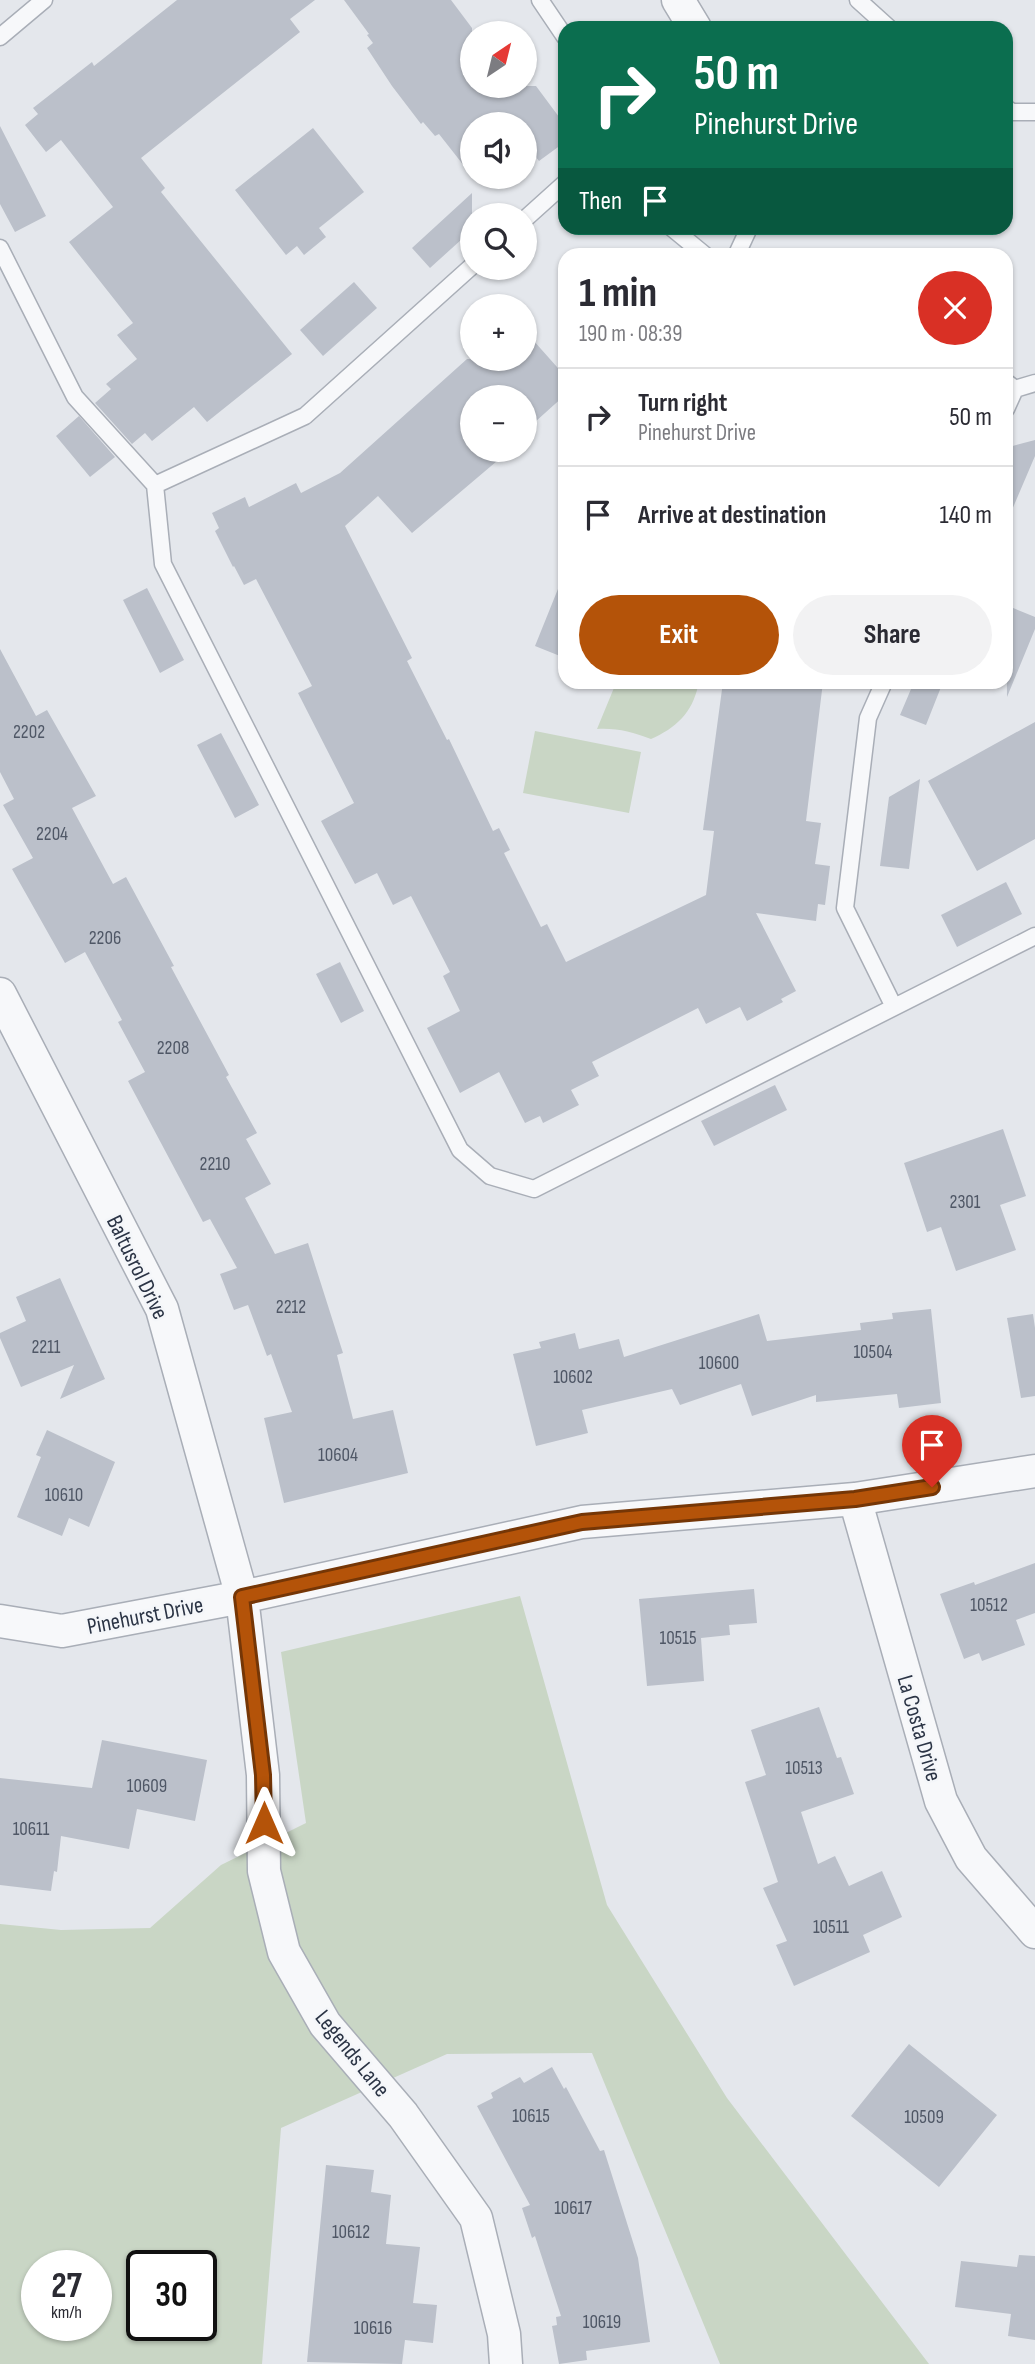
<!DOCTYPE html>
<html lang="en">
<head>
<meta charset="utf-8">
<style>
  body { margin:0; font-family:"Sofia Sans Condensed",sans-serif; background:#f2f2f3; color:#2b2b33; height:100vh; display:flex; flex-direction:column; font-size:26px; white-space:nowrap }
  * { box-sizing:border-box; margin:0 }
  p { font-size:23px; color:#7c7c81 }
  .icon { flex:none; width:38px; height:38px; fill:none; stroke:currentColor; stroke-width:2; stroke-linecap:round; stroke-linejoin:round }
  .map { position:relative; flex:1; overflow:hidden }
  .sheet { position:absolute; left:558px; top:248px; width:455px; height:441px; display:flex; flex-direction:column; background:#fff; border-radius:21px; box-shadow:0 2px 5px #0004 }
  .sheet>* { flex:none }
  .guide { position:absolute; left:558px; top:21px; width:455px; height:214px; border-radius:21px; box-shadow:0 2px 5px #0004; background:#0b6e4f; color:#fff; overflow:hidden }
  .needle { width:46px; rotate:35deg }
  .fabs { position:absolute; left:460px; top:21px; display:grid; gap:14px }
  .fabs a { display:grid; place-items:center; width:77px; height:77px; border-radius:50%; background:#fff; box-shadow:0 2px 5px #0004; font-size:35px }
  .speed { position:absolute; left:21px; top:2250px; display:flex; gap:14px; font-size:35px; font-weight:700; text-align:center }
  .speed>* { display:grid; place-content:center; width:91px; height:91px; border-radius:50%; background:#fff; box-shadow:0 2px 5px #0004; line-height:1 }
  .speed small { font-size:18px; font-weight:400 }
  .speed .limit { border:4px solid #111; border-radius:10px; background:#fff; color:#111 }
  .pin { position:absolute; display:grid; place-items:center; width:60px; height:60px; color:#fff; margin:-72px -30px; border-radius:50% 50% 50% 0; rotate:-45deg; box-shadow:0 0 7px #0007 }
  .pin .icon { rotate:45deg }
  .me { position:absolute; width:77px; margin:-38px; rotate:0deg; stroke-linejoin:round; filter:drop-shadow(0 0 5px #0008) }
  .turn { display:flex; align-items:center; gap:24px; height:147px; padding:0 21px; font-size:32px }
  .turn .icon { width:91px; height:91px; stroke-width:2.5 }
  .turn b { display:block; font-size:49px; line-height:60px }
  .then { display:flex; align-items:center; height:66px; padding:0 21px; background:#0003; gap:14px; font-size:26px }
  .round { display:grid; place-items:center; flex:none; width:74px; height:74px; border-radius:37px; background:#f2f2f3 }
  .overview { display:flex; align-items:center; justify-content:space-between; height:119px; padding:0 21px }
  h1 { font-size:42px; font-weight:700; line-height:52px }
  .action { display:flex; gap:14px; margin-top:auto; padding:14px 21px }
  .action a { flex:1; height:80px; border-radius:42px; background:#b45309; color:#fff; font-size:28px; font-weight:700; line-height:80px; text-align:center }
  .action a+a { background:#f2f2f3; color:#2b2b33 }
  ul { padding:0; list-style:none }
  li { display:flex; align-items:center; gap:21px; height:98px; padding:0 21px; border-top:2px solid #e1e1e2 }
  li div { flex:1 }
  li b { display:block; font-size:26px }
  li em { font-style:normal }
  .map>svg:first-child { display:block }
</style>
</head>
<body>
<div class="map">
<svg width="1035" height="2364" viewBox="0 0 1035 2364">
  <rect width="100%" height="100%" fill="#e4e7ec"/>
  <path fill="#c9d6c5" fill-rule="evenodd" d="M 689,683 L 698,686 C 692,713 676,728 651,739 C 632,732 618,728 597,729 L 616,683 Z
    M 535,731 L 641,752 L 629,813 L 523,793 Z
    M 520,1596 L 607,1905 L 727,2098 L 929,2364 L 720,2364 L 592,2053 L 447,2054 L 281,2128 L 262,2364 L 0,2364 L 0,1924 L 61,1930 L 150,1928 L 221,1865 L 306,1823 L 281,1652 ZM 37,2266 L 96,2266 L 96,2326 L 37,2326 ZM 142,2266 L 201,2266 L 201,2326 L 142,2326 Z"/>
  <path fill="#bbc0ca" d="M 177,0 L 315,0 L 290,19 L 300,32 L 141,158 L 165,188 L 161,192 L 292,354 L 207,422 L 194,407 L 152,441 L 145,433 L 132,444 L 95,403 L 111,389 L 106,384 L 137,359 L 117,335 L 133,323 L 69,242 L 113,207 L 61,140 L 46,152 L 25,125 L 38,114 L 33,108 L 92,62 L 94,66 Z
    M 344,0 L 451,0 L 472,28 L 472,86 L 536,86 L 565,125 L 565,142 L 539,161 L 525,143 L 525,124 L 472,124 L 472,176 L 439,134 L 435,136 L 423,122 L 421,124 L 392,86 L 367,48 L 373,43 L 367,35 L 369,34 Z
    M 0,126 L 46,216 L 15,232 L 0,204 Z
    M 313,128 L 364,192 L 319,228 L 326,237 L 304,255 L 297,246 L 286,255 L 235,190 Z
    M 472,193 L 472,230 L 430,268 L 412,248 Z
    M 354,282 L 377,308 L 323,356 L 300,330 Z
    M 525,331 L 565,376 L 565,395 L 525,431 L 525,397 L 472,397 L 472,450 L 510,450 L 412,533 L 378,496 L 345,526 L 412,658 L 407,661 L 447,740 L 449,739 L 493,831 L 499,828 L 510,850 L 504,853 L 541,927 L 547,924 L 566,962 L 706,895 L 714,831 L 703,830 L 723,682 L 823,682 L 806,821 L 821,823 L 815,864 L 830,866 L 825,905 L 818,904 L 816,921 L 756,913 L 796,991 L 781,999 L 783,1002 L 747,1021 L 740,1007 L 706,1024 L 698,1008 L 592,1062 L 599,1076 L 571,1090 L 579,1105 L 543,1123 L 540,1116 L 525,1123 L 499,1072 L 460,1093 L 427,1028 L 460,1011 L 443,976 L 450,972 L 411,896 L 393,905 L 377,873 L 355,884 L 321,821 L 354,803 L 298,693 L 312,686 L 256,579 L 244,585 L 234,566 L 233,567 L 215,531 L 219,528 L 212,513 L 245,497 L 249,507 L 296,483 L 301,493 L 340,473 L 467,359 L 525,359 Z
    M 79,416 L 115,457 L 90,477 L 56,436 Z
    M 1035,440 L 1035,456 L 1006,524 L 1006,455 L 1009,447 Z
    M 564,574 L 565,575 L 565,658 L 535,646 Z
    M 147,588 L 184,660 L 160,673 L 123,600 Z
    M 1006,605 L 1035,617 L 1035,629 L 1007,697 Z
    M 0,649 L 36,716 L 47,710 L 96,796 L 72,808 L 113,884 L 126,877 L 174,966 L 171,967 L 229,1075 L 226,1077 L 257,1133 L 246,1139 L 271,1184 L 245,1198 L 275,1254 L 308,1243 L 343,1353 L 337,1355 L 353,1419 L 393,1410 L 408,1473 L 284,1503 L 264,1418 L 292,1412 L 271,1354 L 267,1356 L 248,1305 L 234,1310 L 220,1274 L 237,1268 L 210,1219 L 203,1222 L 128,1081 L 145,1072 L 118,1022 L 122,1020 L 85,952 L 65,963 L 12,869 L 33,858 L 3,805 L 14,799 L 0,772 Z
    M 914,682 L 943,682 L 926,725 L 900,715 Z
    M 1035,722 L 1035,839 L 977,871 L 928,781 Z
    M 221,733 L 259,805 L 235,818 L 197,745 Z
    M 920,779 L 909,869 L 880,866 L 889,797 Z
    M 1006,882 L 1022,914 L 957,947 L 941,915 Z
    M 340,962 L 364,1011 L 341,1023 L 316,974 Z
    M 775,1085 L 787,1110 L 714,1146 L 701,1121 Z
    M 1003,1129 L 1026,1196 L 1000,1205 L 1016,1250 L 956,1271 L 941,1227 L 927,1232 L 904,1163 Z
    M 60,1278 L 105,1379 L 60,1399 L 74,1365 L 21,1387 L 0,1338 L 0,1333 L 26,1321 L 16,1297 Z
    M 931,1309 L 941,1403 L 899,1408 L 897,1394 L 816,1402 L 816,1395 L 752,1416 L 741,1384 L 680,1405 L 672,1389 L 582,1410 L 588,1433 L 536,1446 L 513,1354 L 541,1348 L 539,1342 L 575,1333 L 579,1349 L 619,1339 L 624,1357 L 759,1314 L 767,1341 L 861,1330 L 860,1323 L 893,1319 L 892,1313 Z
    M 1033,1314 L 1035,1328 L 1035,1396 L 1021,1398 L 1007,1318 Z
    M 47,1430 L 115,1462 L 89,1527 L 69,1518 L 62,1536 L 17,1517 L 41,1457 L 36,1455 Z
    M 1035,1563 L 1035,1613 L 1016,1620 L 1025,1645 L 982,1661 L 979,1653 L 964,1659 L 940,1594 L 974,1582 L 975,1585 Z
    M 754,1589 L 757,1623 L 729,1625 L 730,1635 L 701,1638 L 704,1681 L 647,1686 L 639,1599 Z
    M 819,1707 L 837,1758 L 841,1757 L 854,1794 L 801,1812 L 818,1864 L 835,1856 L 849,1886 L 882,1871 L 902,1917 L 863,1935 L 870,1952 L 794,1986 L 776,1945 L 787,1941 L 763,1888 L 778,1882 L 745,1782 L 766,1775 L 751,1730 Z
    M 102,1740 L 207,1760 L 195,1821 L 137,1809 L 129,1849 L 61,1836 L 57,1872 L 54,1871 L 51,1891 L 0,1885 L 0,1778 L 92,1788 Z
    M 909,2044 L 997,2115 L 939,2187 L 851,2116 Z
    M 552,2067 L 564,2089 L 566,2087 L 600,2151 L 604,2150 L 638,2258 L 650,2342 L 586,2351 L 587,2360 L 559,2364 L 552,2326 L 557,2325 L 556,2317 L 561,2316 L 535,2236 L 532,2238 L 522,2208 L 530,2205 L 477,2106 L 493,2098 L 491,2093 L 520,2077 L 524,2083 Z
    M 326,2165 L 374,2170 L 371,2192 L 391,2195 L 386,2244 L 420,2247 L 413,2303 L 437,2305 L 433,2343 L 405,2340 L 402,2364 L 307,2362 Z
    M 1019,2255 L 1035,2256 L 1035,2340 L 1008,2336 L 1011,2314 L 955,2307 L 961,2261 L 1017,2267 Z"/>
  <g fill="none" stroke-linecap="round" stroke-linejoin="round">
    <defs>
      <path id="lane" d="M 540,0 L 565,37
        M 858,0 L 889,28
        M 0,37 L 44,0
        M 1006,108 L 1012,112 L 1035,112
        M 525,219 L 565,183
        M 672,228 L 706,256
        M 0,248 L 75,397 L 155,485 L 305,416 L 472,266
        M 736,256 L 749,228
        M 1006,382 L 1015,389 L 1035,383
        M 1006,409 L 1015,389
        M 155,485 L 163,564 L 460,1150 L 490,1176 L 534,1189 L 1035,936
        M 884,682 L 868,718 L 845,908 L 894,1007"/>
      <path id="street" d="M 678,0 L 695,28
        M 0,994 L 162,1309 L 242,1597 L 263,1775 L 264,1871 L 284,1952 L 325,2024 L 403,2115 L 476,2218 L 504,2334 L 506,2364
        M 855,1499 L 941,1801 L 971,1858 L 1035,1932
        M 0,1621 L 62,1631 L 242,1597 L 582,1522 L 855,1499 L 1035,1471"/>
    </defs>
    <use href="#lane" stroke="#a9aeb7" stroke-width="19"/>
    <use href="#street" stroke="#a9aeb7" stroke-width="35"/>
    <use href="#lane" stroke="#f7f8fa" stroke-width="16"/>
    <use href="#street" stroke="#f7f8fa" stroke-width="32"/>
  </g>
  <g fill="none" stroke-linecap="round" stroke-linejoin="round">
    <defs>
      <path id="route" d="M 264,1823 L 263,1775 L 242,1597 L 582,1522 L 855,1499 L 932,1487"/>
    </defs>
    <use href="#route" stroke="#753606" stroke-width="18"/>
    <use href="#route" stroke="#b45309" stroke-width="12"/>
  </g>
  <g text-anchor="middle" stroke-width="5" stroke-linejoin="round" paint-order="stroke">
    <g font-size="19" fill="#4f5766">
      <text x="29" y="738">2202</text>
      <text x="52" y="840">2204</text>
      <text x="105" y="944">2206</text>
      <text x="173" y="1054">2208</text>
      <text x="215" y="1170">2210</text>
      <text x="965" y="1208">2301</text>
      <text x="291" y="1313">2212</text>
      <text x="46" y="1353">2211</text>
      <text x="873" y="1358">10504</text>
      <text x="719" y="1369">10600</text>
      <text x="573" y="1383">10602</text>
      <text x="338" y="1461">10604</text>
      <text x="64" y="1501">10610</text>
      <text x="989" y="1611">10512</text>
      <text x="678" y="1644">10515</text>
      <text x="804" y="1774">10513</text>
      <text x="147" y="1792">10609</text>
      <text x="31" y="1835">10611</text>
      <text x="831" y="1933">10511</text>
      <text x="531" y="2122">10615</text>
      <text x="924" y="2123">10509</text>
      <text x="573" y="2214">10617</text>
      <text x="351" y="2238">10612</text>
      <text x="602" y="2328">10619</text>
      <text x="373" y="2334">10616</text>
    </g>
    <g font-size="23" fill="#2b3445" stroke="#f4f6f9">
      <text transform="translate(138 1267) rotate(64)" y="8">Baltusrol Drive</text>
      <text transform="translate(145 1615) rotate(-11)" y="8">Pinehurst Drive</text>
      <text transform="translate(920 1728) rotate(74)" y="8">La Costa Drive</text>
      <text transform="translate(353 2053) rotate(51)" y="8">Legends Lane</text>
    </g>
  </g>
</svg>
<div class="fabs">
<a><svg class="needle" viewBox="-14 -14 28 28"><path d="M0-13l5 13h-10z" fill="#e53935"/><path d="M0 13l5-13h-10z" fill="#7c7c81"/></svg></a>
<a><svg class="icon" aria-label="sound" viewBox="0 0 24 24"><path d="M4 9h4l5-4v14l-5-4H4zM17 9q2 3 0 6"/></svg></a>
<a><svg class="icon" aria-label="search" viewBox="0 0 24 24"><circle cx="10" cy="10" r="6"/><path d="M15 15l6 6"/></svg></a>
<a>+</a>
<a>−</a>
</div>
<div class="speed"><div>27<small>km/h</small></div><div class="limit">30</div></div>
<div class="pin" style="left:932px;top:1487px;background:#d93025"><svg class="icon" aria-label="arrive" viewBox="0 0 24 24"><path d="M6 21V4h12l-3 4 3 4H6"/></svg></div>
<svg class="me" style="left:264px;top:1823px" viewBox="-20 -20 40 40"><path d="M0-17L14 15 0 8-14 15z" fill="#b45309" stroke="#fff" stroke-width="4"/></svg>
<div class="guide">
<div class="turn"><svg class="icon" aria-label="right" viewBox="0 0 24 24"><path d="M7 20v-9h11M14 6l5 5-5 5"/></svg><div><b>50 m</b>Pinehurst Drive</div></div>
<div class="then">Then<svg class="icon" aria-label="arrive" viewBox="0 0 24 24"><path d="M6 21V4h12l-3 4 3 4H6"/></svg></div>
</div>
<section class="sheet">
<div class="overview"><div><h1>1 min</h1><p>190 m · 08:39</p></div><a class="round" style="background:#d93025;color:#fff"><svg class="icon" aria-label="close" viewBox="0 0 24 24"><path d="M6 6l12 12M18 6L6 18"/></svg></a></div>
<ul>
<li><svg class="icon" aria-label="right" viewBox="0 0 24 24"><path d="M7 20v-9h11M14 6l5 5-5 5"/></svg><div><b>Turn right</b><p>Pinehurst Drive</p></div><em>50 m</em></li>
<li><svg class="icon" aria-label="arrive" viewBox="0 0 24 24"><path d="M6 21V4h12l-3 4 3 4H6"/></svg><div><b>Arrive at destination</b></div><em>140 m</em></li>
</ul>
<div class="action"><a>Exit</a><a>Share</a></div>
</section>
</div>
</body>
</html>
